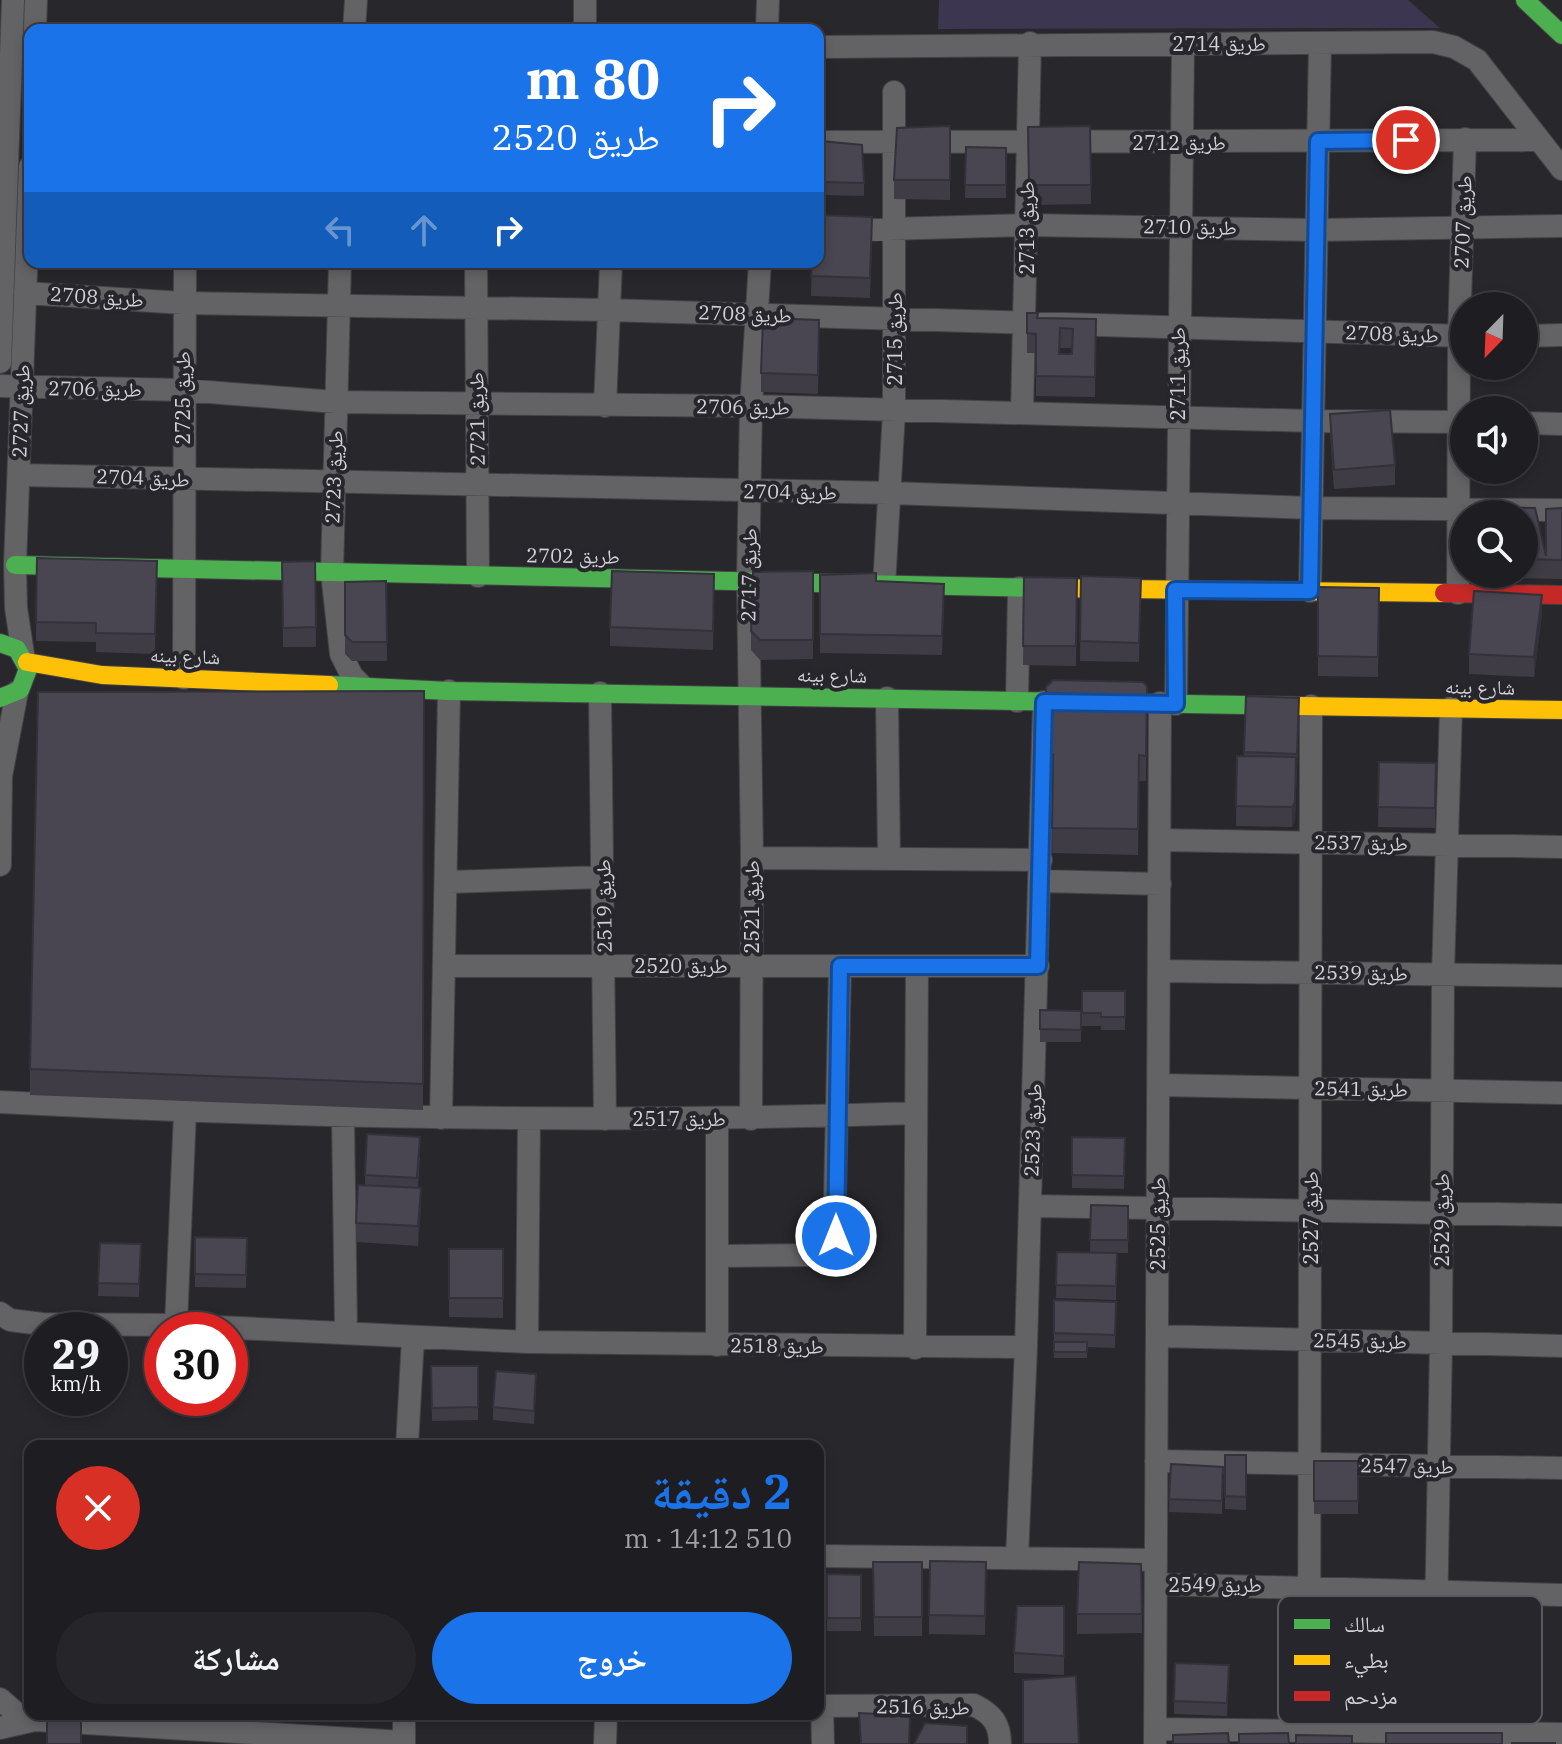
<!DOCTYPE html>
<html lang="ar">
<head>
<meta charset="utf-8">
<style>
  body { margin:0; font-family:"IBM Plex Serif","Noto Naskh Arabic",serif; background:#26262a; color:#f1f3f6; direction:rtl; height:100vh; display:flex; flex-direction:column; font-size:30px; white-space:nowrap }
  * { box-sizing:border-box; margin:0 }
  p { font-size:26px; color:#a1a2a5 }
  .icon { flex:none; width:44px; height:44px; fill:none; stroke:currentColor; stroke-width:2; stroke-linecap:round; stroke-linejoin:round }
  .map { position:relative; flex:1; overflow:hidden; direction:ltr }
  .sheet { position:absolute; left:24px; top:1440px; width:800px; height:280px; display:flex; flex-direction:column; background:#1e1d21; border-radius:16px; box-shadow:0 4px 12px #0003,0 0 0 2px #3c3b3f; direction:rtl }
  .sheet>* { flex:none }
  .guide { position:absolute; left:24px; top:24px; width:800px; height:244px; border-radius:16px; box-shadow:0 4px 12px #0003,0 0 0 2px #3c3b3f; direction:rtl; background:#1a73e8; color:#fff; overflow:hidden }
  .needle { width:52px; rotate:203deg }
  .buttons { position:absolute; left:1450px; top:292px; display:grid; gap:16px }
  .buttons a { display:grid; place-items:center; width:88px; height:88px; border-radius:50%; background:#1e1d21; box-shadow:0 4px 12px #0003,0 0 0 2px #3c3b3f; font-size:40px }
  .speed { position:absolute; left:24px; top:1312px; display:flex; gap:16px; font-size:40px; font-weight:700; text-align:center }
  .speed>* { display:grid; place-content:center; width:104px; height:104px; border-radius:50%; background:#1e1d21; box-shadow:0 4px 12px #0003,0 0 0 2px #3c3b3f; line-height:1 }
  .speed small { font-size:20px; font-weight:400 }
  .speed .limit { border:12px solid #d22; background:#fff; color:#111 }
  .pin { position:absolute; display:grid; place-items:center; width:68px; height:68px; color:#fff; margin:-34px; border:4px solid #fff; border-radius:50%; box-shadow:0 2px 8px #0007 }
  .me { position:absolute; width:88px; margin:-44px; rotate:0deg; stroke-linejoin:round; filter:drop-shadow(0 0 6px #0008) }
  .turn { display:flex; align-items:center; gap:28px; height:168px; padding:0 32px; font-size:36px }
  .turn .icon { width:104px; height:104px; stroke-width:2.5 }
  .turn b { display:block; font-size:56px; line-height:68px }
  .lanes { display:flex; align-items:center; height:76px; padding:0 32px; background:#0003; justify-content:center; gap:40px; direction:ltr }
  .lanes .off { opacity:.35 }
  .round { display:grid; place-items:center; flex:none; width:84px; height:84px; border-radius:42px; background:#26262a }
  .head { display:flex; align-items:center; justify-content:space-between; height:136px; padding:0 32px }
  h1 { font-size:48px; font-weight:800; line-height:60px; color:#1a73e8 }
  .primary-button { display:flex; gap:16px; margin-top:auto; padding:16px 32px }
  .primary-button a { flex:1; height:92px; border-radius:48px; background:#1a73e8; color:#fff; font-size:32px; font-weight:800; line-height:92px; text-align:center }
  .primary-button a+a { background:#26262a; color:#f1f3f6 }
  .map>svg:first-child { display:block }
</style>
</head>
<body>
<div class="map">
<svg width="1562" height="1744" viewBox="0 0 1562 1744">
  <rect width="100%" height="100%" fill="#28272c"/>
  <path fill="#3d3650" d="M 939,0 L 1408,0 L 1440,28 L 938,29 Z"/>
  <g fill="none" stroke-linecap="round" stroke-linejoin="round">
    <defs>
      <path id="street" d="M 35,30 L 36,0
        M 354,30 L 356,0
        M 585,30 L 585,0
        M 767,30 L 768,0
        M 818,47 L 1433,42 L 1454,47 L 1477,60 L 1562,169
        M 818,142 L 1539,140
        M 818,231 L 1027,225 L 1317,230 L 1562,226
        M 340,262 L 332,573 L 341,654 L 352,676 L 361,685
        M 476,262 L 478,576
        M 25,293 L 183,303 L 608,310 L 1464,336
        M 1524,336 L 1562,335
        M 0,362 L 13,0
        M 0,386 L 183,390 L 336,402 L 751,406 L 1313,421 L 1464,422
        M 605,406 L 611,262
        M 1022,413 L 1030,43
        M 1524,423 L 1562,424
        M 19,475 L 891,493 L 1312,508 L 1562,510
        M 884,586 L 894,412 L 894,92
        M 1310,591 L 1320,43
        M 1458,593 L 1459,336 L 1465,139
        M 23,654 L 16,608 L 15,565 L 30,167
        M 184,678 L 185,262
        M 600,693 L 605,1119
        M 887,698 L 889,859
        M 1017,701 L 1019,588
        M 1176,704 L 1183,44
        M 1160,840 L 1562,847
        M 752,858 L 1041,860
        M 0,865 L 1,776 L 17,692
        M 1041,881 L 1160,884
        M 448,882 L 604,877
        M 446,966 L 1038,966
        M 1160,971 L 1562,976
        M 1159,1085 L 1562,1093
        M 0,1102 C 306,1118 610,1124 916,1113
        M 343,1118 L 346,1331
        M 441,1118 L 449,691
        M 751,1119 L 752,858 L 748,580 L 751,406 L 760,262
        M 1031,1206 L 1562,1215
        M 719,1256 L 820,1255 L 834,1244 L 840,966
        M 0,1313 L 10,1320 L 42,1324 L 176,1325 L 527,1342 L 1026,1347
        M 176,1325 L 185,1112
        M 1157,1336 L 1562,1346
        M 527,1342 L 529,1119
        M 717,1345 L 717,1120
        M 915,1348 L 917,966
        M 407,1446 L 413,1338
        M 1156,1461 L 1562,1468
        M 818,1556 L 1156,1560
        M 1017,1558 L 1026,1347 L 1044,702
        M 1156,1584 L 1562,1595
        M 0,1699 L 16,1713 L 35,1720
        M 818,1706 L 974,1705 C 992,1714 1000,1723 1000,1744
        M 822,1706 L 823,1744
        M 404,1714 L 404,1744
        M 0,1728 L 35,1720 L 404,1742
        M 1155,1729 L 1562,1734
        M 1309,1731 L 1311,706
        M 1434,1732 L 1441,1343 L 1443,974 L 1451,708
        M 605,1744 L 606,1714
        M 1155,1744 L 1160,703"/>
      <path id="fast" d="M 1525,0 L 1562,35
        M 15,565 L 1041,588
        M 0,643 L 17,649 L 28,669 L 20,690 L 0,698
        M 329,685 L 449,691 L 1299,706"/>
      <path id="slow" d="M 1041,588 L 1444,593
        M 27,662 L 102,675 L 329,685
        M 1299,706 L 1562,710"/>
      <path id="jam" d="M 1444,593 L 1562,595"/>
    </defs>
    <use href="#street" stroke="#434346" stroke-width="24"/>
    <use href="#fast" stroke="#434346" stroke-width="20"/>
    <use href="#slow" stroke="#434346" stroke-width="20"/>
    <use href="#jam" stroke="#434346" stroke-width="20"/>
    <use href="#street" stroke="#636265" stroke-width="22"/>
    <use href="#fast" stroke="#4caf50" stroke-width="18"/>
    <use href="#slow" stroke="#ffc107" stroke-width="18"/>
    <use href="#jam" stroke="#c62828" stroke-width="18"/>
  </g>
  <path fill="#3f3c46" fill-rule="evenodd" d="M 950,126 L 950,200 L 894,199 L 894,180 Z
    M 1090,126 L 1091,204 L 1029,205 L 1028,127 Z
    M 821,141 L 864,183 L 864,196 L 823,195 Z
    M 966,147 L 1006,148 L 1006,198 L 965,198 Z
    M 872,236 L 870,298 L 811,296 L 812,262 Z
    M 1096,319 L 1095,397 L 1036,396 L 1036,353 L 1027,353 L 1027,333 ZM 1060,348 L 1072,348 L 1072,354 L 1060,354 Z
    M 819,339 L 818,394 L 761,392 L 761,373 Z
    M 1330,414 L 1395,465 L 1395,485 L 1334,489 L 1330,434 Z
    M 1562,508 L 1562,579 L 1475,577 L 1475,574 L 1524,574 L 1524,514 L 1546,556 Z
    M 37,558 L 157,561 L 155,654 L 96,652 L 96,642 L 36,641 Z
    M 315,561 L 316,647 L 283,647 L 282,562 Z
    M 813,571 L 813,659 L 760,660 L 751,650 L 751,631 Z
    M 820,575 L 876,581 L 944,603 L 942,655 L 820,653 Z
    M 1081,576 L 1141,578 L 1139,662 L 1080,661 Z
    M 1024,577 L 1077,578 L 1076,666 L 1023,665 Z
    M 386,581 L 387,661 L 352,661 L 345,654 L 345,582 Z
    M 1318,587 L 1379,588 L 1378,677 L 1318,676 Z
    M 714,593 L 713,650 L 610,646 L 610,627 Z
    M 1542,614 L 1534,677 L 1469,674 L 1469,654 Z
    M 1147,686 L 1146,781 L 1139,781 L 1138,855 L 1052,853 L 1053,779 L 1045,779 L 1046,687 Z
    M 424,691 L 423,1110 L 30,1095 L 30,1069 Z
    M 1246,696 L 1299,717 L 1295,821 L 1292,827 L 1236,826 L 1237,756 L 1244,756 Z
    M 1379,762 L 1436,763 L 1435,828 L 1378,827 Z
    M 1082,991 L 1125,991 L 1125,1030 L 1101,1030 L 1101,1026 L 1082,1026 Z
    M 1040,1010 L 1081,1011 L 1081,1042 L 1040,1042 Z
    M 1072,1137 L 1125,1138 L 1124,1189 L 1072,1188 Z
    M 420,1157 L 418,1188 L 421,1208 L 418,1246 L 356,1242 L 356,1223 L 365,1185 L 365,1175 Z
    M 1091,1205 L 1128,1206 L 1128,1253 L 1104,1253 L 1117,1253 L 1116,1300 L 1056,1298 L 1057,1252 L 1090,1252 Z
    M 195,1237 L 247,1238 L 246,1288 L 195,1287 Z
    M 100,1243 L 141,1244 L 139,1297 L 98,1296 Z
    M 449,1249 L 503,1249 L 503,1318 L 449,1317 Z
    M 1116,1302 L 1115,1348 L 1087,1347 L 1087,1358 L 1054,1358 L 1054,1333 Z
    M 431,1366 L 478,1366 L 478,1420 L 432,1421 Z
    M 536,1387 L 534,1424 L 493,1420 L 493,1407 Z
    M 1225,1455 L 1246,1455 L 1246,1510 L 1225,1509 Z
    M 1314,1461 L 1358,1461 L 1358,1514 L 1314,1514 Z
    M 1171,1464 L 1223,1480 L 1222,1514 L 1169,1512 Z
    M 873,1562 L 922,1562 L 922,1636 L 874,1636 Z
    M 986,1562 L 985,1635 L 929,1634 L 929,1615 Z
    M 1141,1564 L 1142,1633 L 1077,1634 L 1077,1614 Z
    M 827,1574 L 861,1575 L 861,1631 L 827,1631 Z
    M 1064,1606 L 1064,1675 L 1014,1673 L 1014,1653 Z
    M 1175,1663 L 1229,1665 L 1227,1716 L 1174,1714 Z"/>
  <path fill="#333139" d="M 944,584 L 944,603 L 942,655 L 942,636 Z
    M 1542,595 L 1542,614 L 1534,677 L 1534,657 Z
    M 1296,757 L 1295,821 L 1292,827 L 1292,807 Z
    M 421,1188 L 421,1208 L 418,1246 L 418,1226 Z"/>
  <path fill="#494651" stroke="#333139" stroke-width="2" fill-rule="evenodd" d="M 950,126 L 950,180 L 894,180 L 897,128 Z
    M 1090,126 L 1091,185 L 1029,185 L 1028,127 Z
    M 821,141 L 862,145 L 864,183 L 823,182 Z
    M 966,147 L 1006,148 L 1006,185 L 965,185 Z
    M 818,215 L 872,217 L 870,278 L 811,276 L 812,262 L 818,262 Z
    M 1027,313 L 1038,313 L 1037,318 L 1096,319 L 1095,377 L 1036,376 L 1036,334 L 1027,333 ZM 1060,328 L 1073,329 L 1072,354 L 1059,354 Z
    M 763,318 L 819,320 L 818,375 L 761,373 Z
    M 1390,410 L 1395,465 L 1334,470 L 1330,414 Z
    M 1475,507 L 1535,508 L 1546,556 L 1546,509 L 1562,508 L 1562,560 L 1524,559 L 1524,514 L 1475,514 Z
    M 37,558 L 157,561 L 155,634 L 96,633 L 96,623 L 36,622 Z
    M 315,561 L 316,627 L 283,628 L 282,562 Z
    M 612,571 L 714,574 L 713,631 L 610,627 Z
    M 813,571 L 813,640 L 760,640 L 751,631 L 753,572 Z
    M 876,573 L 876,581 L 944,584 L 942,636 L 820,634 L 820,575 Z
    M 1081,576 L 1141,578 L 1139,643 L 1080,641 Z
    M 1024,577 L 1077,578 L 1076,646 L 1023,646 Z
    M 386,581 L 387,642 L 352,642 L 345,635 L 345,582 Z
    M 1318,587 L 1379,588 L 1378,657 L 1318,656 Z
    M 1474,591 L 1542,595 L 1534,657 L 1469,654 Z
    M 1053,680 L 1143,682 L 1147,686 L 1146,756 L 1139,755 L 1138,829 L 1052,828 L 1053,754 L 1045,754 L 1046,687 Z
    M 424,691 L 423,1084 L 30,1069 L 38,692 Z
    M 1246,696 L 1299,698 L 1297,754 L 1244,752 Z
    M 1237,756 L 1296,757 L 1295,802 L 1292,807 L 1236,806 Z
    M 1379,762 L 1436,763 L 1435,808 L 1378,807 Z
    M 1082,991 L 1125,991 L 1125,1017 L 1101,1017 L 1101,1013 L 1082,1013 Z
    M 1040,1010 L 1081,1011 L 1081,1030 L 1040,1029 Z
    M 367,1134 L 420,1137 L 417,1178 L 365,1175 Z
    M 1072,1137 L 1125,1138 L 1124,1176 L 1072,1175 Z
    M 358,1185 L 421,1188 L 418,1226 L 356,1223 Z
    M 1091,1205 L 1128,1206 L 1128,1240 L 1090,1240 Z
    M 195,1237 L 247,1238 L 246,1275 L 195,1274 Z
    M 100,1243 L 141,1244 L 139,1284 L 98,1283 Z
    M 449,1249 L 503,1249 L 503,1298 L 449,1298 Z
    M 1057,1252 L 1117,1253 L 1116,1286 L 1056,1285 Z
    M 1054,1300 L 1116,1302 L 1115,1335 L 1054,1333 Z
    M 1054,1342 L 1087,1342 L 1087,1352 L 1054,1352 Z
    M 431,1366 L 478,1366 L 478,1407 L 432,1408 Z
    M 496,1371 L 536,1374 L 534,1411 L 493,1407 Z
    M 1225,1455 L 1246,1455 L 1246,1497 L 1225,1496 Z
    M 1314,1461 L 1358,1461 L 1358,1501 L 1314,1501 Z
    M 1171,1464 L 1223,1467 L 1222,1501 L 1169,1499 Z
    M 930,1561 L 986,1562 L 985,1616 L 929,1615 Z
    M 873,1562 L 922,1562 L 922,1617 L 874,1617 Z
    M 1079,1562 L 1141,1564 L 1142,1614 L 1077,1614 Z
    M 827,1574 L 861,1575 L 861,1618 L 827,1618 Z
    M 1017,1606 L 1064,1606 L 1064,1656 L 1014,1653 Z
    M 1175,1663 L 1229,1665 L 1227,1703 L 1174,1701 Z
    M 1076,1676 L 1079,1744 L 1023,1744 L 1023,1680 Z
    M 859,1713 L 910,1716 L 909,1744 L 861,1744 Z
    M 47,1714 L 81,1714 L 81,1744 L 47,1744 Z
    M 925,1723 L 967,1726 L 967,1744 L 914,1744 Z
    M 1228,1733 L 1229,1744 L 1173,1744 L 1173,1735 Z
    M 1288,1733 L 1289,1744 L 1239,1744 L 1239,1734 Z
    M 1386,1733 L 1502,1733 L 1502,1744 L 1386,1744 Z
    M 1296,1735 L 1352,1736 L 1352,1744 L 1296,1744 Z
    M 1512,1743 L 1555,1743 L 1555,1744 L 1512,1744 Z"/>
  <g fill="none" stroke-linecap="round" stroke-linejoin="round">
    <defs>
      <path id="route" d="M 836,1236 L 840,966 L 1038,966 L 1044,702 L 1176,704 L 1175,590 L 1310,591 L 1318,141 L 1406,140"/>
    </defs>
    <use href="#route" stroke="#114b97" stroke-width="20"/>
    <use href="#route" stroke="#1a73e8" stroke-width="14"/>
  </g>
  <g text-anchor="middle" stroke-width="8" stroke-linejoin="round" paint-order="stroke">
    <g font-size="20" fill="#d2d1d6" stroke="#27262d">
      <text x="1219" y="51">طريق 2714</text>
      <text x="1179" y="150">طريق 2712</text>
      <text transform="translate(1463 222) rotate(-88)" y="7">طريق 2707</text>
      <text transform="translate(1190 227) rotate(1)" y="7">طريق 2710</text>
      <text transform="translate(1027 228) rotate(-90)" y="7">طريق 2713</text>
      <text transform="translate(97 297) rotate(4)" y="7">طريق 2708</text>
      <text transform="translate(745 314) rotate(2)" y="7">طريق 2708</text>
      <text transform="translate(1392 334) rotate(2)" y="7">طريق 2708</text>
      <text transform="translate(895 339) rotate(-90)" y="7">طريق 2715</text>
      <text transform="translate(1178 374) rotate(-90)" y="7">طريق 2711</text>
      <text transform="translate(95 389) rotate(1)" y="7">طريق 2706</text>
      <text transform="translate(183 398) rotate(-90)" y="7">طريق 2725</text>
      <text transform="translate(743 407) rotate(1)" y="7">طريق 2706</text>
      <text transform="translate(21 411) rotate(-88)" y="7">طريق 2727</text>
      <text transform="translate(477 419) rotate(-91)" y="7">طريق 2721</text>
      <text transform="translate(334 477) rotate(-88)" y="7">طريق 2723</text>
      <text transform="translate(143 478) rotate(2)" y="7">طريق 2704</text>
      <text transform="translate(790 492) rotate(1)" y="7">طريق 2704</text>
      <text transform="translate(573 556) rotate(1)" y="7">طريق 2702</text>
      <text transform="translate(749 575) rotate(-89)" y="7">طريق 2717</text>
      <text transform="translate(185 656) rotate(2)" y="7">شارع بينه</text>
      <text transform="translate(832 675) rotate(1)" y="7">شارع بينه</text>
      <text transform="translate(1480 687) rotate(1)" y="7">شارع بينه</text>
      <text transform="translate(1361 843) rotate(1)" y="7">طريق 2537</text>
      <text transform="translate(604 906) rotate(-91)" y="7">طريق 2519</text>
      <text transform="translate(752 907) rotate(-90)" y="7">طريق 2521</text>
      <text x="681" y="973">طريق 2520</text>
      <text transform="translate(1361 973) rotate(1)" y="7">طريق 2539</text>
      <text transform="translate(1361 1089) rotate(1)" y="7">طريق 2541</text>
      <text x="679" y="1126">طريق 2517</text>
      <text transform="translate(1033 1130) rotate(-88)" y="7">طريق 2523</text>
      <text transform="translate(1311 1218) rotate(-90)" y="7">طريق 2527</text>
      <text transform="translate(1442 1220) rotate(-90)" y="7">طريق 2529</text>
      <text transform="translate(1158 1224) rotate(-90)" y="7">طريق 2525</text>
      <text transform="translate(1360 1341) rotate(1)" y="7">طريق 2545</text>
      <text transform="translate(777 1346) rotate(1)" y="7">طريق 2518</text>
      <text transform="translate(1407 1466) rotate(1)" y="7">طريق 2547</text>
      <text x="1215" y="1592">طريق 2549</text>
      <text transform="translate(923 1707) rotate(1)" y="7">طريق 2516</text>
    </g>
  </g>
  <rect x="1278" y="1596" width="264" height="128" rx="12" fill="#27262d" stroke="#5a5960" stroke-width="2"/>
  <rect x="1294" y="1619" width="36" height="10" fill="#4caf50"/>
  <rect x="1294" y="1655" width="36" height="10" fill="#ffc107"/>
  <rect x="1294" y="1691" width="36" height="10" fill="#c62828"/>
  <g font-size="22" fill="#d2d1d6">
    <text x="1344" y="1632">سالك</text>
    <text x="1344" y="1668">بطيء</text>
    <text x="1344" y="1704">مزدحم</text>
  </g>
</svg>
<div class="buttons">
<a><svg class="needle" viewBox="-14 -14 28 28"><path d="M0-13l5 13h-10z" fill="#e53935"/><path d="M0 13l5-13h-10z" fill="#a1a2a5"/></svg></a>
<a><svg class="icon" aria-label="sound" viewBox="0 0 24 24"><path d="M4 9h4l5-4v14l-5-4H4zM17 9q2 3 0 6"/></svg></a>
<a><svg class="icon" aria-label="search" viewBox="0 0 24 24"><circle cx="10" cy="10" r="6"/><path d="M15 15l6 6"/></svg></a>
</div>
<div class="speed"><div>29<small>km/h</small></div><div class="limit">30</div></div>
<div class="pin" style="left:1406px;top:140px;background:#d93025"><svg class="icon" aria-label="arrive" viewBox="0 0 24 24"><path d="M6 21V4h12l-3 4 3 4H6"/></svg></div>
<svg class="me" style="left:836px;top:1236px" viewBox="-20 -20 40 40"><circle r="17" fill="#1a73e8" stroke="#fff" stroke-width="3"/><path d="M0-11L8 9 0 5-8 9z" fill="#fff"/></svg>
<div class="guide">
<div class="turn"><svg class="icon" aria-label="right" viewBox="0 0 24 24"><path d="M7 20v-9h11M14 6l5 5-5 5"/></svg><div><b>80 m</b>طريق 2520</div></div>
<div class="lanes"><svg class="icon off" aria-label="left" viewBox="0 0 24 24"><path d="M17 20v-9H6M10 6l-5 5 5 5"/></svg><svg class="icon off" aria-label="ahead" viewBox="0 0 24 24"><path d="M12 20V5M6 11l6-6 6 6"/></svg><svg class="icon" aria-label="right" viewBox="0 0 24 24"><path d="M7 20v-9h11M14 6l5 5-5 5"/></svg></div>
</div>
<section class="sheet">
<div class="head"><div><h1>2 دقيقة</h1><p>510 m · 14:12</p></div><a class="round" style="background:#d93025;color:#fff"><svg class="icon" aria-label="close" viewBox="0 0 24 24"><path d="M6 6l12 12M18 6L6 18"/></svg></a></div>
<div class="primary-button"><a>خروج</a><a>مشاركة</a></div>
</section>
</div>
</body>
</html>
